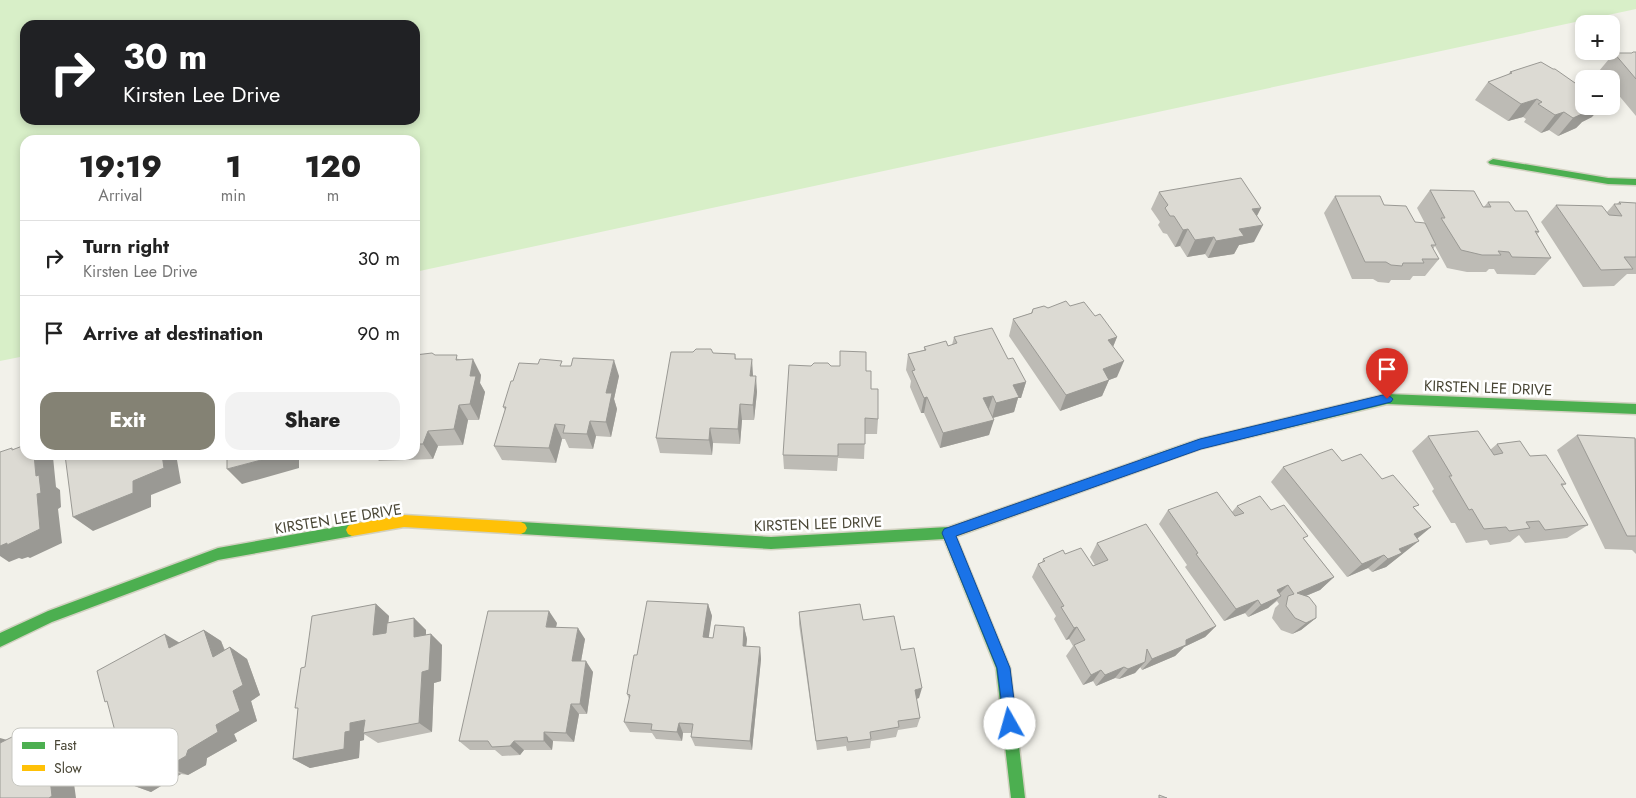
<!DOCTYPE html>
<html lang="en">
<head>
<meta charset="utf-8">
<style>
  body { margin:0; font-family:Jost,sans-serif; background:#f2f2f2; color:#222; height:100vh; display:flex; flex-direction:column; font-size:19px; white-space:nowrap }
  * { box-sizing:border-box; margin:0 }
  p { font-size:16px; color:#767676 }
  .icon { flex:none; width:28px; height:28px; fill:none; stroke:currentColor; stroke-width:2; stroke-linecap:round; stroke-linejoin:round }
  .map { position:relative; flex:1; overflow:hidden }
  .panel { position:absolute; left:20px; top:135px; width:400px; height:325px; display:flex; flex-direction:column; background:#fff; border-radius:15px; box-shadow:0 2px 8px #0003 }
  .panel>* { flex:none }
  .top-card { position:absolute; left:20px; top:20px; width:400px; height:105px; border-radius:15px; box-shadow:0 2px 8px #0003; background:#202124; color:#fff; overflow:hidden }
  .controls { position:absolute; left:1575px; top:15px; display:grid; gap:10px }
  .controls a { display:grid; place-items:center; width:45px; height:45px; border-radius:10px; background:#fff; box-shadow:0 2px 8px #0003; font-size:25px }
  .pin { position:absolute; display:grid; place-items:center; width:42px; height:42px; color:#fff; margin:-51px -21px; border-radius:50% 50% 50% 0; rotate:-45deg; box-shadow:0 0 5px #0007 }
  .pin .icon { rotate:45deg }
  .me { position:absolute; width:55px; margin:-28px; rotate:353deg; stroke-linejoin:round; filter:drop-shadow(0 0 4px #0008) }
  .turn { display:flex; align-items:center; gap:18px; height:105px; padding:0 20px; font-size:22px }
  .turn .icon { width:65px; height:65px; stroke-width:2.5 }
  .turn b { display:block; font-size:35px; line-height:42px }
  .eta { display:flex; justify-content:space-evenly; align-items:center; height:85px; text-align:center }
  .eta b { font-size:30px; font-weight:800; line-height:35px }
  .button { display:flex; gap:10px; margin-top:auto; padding:10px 20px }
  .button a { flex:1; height:58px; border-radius:15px; background:#848274; color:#fff; font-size:20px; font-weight:800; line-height:58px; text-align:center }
  .button a+a { background:#f2f2f2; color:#222 }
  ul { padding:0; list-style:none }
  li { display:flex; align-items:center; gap:15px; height:75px; padding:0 20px; border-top:1px solid #e0e0e0 }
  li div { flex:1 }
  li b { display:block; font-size:19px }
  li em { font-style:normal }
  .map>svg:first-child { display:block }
</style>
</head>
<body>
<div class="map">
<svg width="1636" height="798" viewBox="0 0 1636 798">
  <rect width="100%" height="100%" fill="#f2f1ea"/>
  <path fill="#d8efc8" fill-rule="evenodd" d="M 0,0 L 1636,0 L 1636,9 L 415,272 L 415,140 L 25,140 L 25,356 L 0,361 ZM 25,25 L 415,25 L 415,120 L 25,120 Z"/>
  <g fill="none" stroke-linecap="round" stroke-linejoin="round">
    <defs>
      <path id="fast" d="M 1493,159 L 1608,178 L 1636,179 L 1636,185 L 1608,184 L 1490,164 L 1488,162 Z
        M 1387,394 L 1636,404 L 1636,414 L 1387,404 L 1200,449 L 1146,468 L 1142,467 L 1140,463 L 1142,459 L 1200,439 Z
        M 521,522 L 771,537 L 948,527 L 953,529 L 1010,668 L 1025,798 L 1011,798 L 996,668 L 944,539 L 771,549 L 521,534 L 517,532 L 515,528 L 517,524 Z
        M 352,524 L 356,526 L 358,530 L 356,534 L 352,536 L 218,560 L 52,622 L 0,647 L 0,633 L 48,611 L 218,548 Z"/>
      <path id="slow" d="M 1146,458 L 1150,459 L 1152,463 L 1150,467 L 949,539 L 945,537 L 943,533 L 945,529 L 949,527 Z
        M 404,515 L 521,522 L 525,524 L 527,528 L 525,532 L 521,534 L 404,527 L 352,536 L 348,534 L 346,530 L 348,526 L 352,524 Z"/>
    </defs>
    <use href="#fast" stroke="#d2d1c1" stroke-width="3"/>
    <use href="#slow" stroke="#d2d1c1" stroke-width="3"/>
    <use href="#fast" fill="#4caf50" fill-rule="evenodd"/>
    <use href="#slow" fill="#ffc107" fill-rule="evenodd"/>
  </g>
  <path fill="#bdbbb5" d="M 1636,52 L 1636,116 L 1611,86 L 1611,79 L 1606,79 L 1599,71 L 1614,53 L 1632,53 Z
    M 1510,72 L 1592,117 L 1582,122 L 1576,128 L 1558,136 L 1549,130 L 1541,133 L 1524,122 L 1526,119 L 1523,117 L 1508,121 L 1475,100 L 1488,82 L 1508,75 Z
    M 1430,190 L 1483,207 L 1484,207 L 1488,202 L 1515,211 L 1539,232 L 1537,234 L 1551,258 L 1535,275 L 1497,274 L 1494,269 L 1489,269 L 1486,272 L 1467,272 L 1447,268 L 1435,246 L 1433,249 L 1439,259 L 1425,276 L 1413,276 L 1410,280 L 1391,280 L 1389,283 L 1378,282 L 1373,279 L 1352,279 L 1324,213 L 1335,196 L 1384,205 L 1415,222 L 1430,233 L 1417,208 Z
    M 1159,192 L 1261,208 L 1257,216 L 1254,242 L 1239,245 L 1234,254 L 1208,258 L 1205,254 L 1187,257 L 1180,246 L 1175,247 L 1167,234 L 1163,233 L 1158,225 L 1160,222 L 1151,209 Z
    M 1619,202 L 1636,203 L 1636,274 L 1627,274 L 1614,286 L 1583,287 L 1541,222 L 1556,205 L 1607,212 L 1614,204 L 1617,204 Z
    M 1070,306 L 1117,337 L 1113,347 L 1117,377 L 1109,380 L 1102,396 L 1060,411 L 1009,336 L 1013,319 L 1031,313 L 1033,309 Z
    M 954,337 L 1008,359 L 1026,382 L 1021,398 L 1018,398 L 1014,412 L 993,418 L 989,435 L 940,448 L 924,413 L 921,413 L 910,387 L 911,381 L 906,370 L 908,354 L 924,350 L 924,347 L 948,346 L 952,345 Z
    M 713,353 L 735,354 L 736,359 L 753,376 L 757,392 L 754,420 L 742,420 L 740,444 L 713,443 L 712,455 L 660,453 L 656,438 Z
    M 415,355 L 435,355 L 459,359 L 481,375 L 480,383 L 485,392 L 479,420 L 468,420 L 463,445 L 438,446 L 433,459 L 379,461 L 374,455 L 415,455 Z
    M 564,366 L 619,376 L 614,399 L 617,409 L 611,437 L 596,436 L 593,449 L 569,448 L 565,439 L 562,439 L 556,463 L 502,460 L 494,446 L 505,410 L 503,407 L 513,381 Z
    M 811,366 L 831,366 L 866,371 L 871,389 L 878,419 L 877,434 L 865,434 L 864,459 L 838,458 L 837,471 L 784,469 L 783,455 Z
    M 1577,435 L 1636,439 L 1636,554 L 1632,550 L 1605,549 L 1557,450 Z
    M 1428,436 L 1490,450 L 1497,444 L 1530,456 L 1566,484 L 1562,486 L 1588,525 L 1567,538 L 1525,543 L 1519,535 L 1510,542 L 1490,545 L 1487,540 L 1466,543 L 1455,523 L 1451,523 L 1432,491 L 1434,489 L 1412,451 Z
    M 1342,461 L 1415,509 L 1431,527 L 1417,539 L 1402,554 L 1386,567 L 1372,572 L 1368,568 L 1347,577 L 1271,482 L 1283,467 Z
    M 1237,506 L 1271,510 L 1304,539 L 1334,577 L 1320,590 L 1306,596 L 1316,618 L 1301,630 L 1292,634 L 1281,630 L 1272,618 L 1275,608 L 1279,604 L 1277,601 L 1268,608 L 1248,617 L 1245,613 L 1224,621 L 1185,567 L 1187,565 L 1159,524 L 1168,510 L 1232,512 Z
    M 1097,543 L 1216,626 L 1205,637 L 1184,647 L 1175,656 L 1142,670 L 1140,667 L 1135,673 L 1119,679 L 1115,678 L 1096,686 L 1093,681 L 1083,685 L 1066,656 L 1073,646 L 1069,639 L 1066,640 L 1054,619 L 1056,616 L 1032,577 L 1038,564 L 1042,562 L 1043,559 L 1065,554 L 1093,566 L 1095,565 L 1090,557 Z
    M 376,604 L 389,616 L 388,623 L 414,618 L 426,630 L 426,635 L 431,634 L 442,645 L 441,681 L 434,683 L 432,732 L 378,743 L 364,734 L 364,740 L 360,741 L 359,758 L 310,768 L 293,759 L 298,710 L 305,667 Z
    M 708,604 L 712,616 L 708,638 L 713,638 L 744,627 L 747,639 L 746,646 L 760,647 L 761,659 L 752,750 L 695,746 L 691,737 L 691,733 L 683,733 L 682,741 L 656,739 L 652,733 L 630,732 L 624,722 L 629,699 L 627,694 L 637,655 Z
    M 799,612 L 863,620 L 901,650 L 919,698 L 916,699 L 920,718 L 917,727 L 898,730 L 896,737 L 871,741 L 870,748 L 847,751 L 846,746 L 817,750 L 799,624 Z
    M 557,623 L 556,627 L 585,639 L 581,661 L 593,672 L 587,714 L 579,714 L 574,742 L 553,741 L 552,750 L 524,750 L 520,755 L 502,756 L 495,750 L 470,750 L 459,741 Z
    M 204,630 L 221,641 L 225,650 L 230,647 L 247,659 L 260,695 L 251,701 L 257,721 L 234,734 L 237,741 L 207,758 L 206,765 L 188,775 L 181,774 L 151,792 L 129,784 L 179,643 Z"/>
  <path fill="#9a9994" d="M 1537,99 L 1523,117 L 1508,121 L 1521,104 Z
    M 1591,106 L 1602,106 L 1592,117 L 1582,122 L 1576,128 L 1558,136 L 1573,118 L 1587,108 Z
    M 1564,112 L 1549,130 L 1541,133 L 1555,115 Z
    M 1261,208 L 1252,225 L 1252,209 Z
    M 1263,225 L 1254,242 L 1239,245 L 1234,254 L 1208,258 L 1216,241 L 1239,229 Z
    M 1188,229 L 1180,246 L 1175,247 L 1183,230 Z
    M 1214,237 L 1205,254 L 1187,257 L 1195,240 Z
    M 1117,337 L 1110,354 L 1108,340 Z
    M 473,359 L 481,375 L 480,383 L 485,392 L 479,420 L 470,404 L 470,376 Z
    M 752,359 L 753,375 L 751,392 L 750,376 Z
    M 614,360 L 619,376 L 614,399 L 617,409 L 611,437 L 606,422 L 606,393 Z
    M 1124,361 L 1117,377 L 1109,380 L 1102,396 L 1060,411 L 1066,395 L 1103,369 Z
    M 756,376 L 757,392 L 754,420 L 753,405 Z
    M 1026,382 L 1021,398 L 1018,398 L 1014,412 L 992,418 L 996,403 L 1013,385 Z
    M 993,396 L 988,411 L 983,398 Z
    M 927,397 L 924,413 L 921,413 L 924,398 Z
    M 740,404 L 742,420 L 740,444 L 738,429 Z
    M 459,405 L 468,420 L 463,445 L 454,429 Z
    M 994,420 L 989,435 L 940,448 L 943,433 Z
    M 590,421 L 596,436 L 593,449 L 587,434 Z
    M 555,424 L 562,439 L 556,463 L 549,448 Z
    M 710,428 L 713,443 L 712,455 L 709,440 Z
    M 428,431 L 438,446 L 433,459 L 423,444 Z
    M 34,455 L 51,455 L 53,457 L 56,487 L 60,490 L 61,507 L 58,509 L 62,543 L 30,558 L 28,557 L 22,559 L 19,558 L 9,562 L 0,556 L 0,542 L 37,494 Z
    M 162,455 L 189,455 L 177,460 L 181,483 L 151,495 L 151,507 L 93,531 L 73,517 L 133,481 Z
    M 280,455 L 299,455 L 299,468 L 242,484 L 227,469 Z
    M 1431,527 L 1414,541 L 1414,534 Z
    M 1419,541 L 1386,567 L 1372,572 L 1399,549 Z
    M 1384,555 L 1368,568 L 1347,577 L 1362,564 Z
    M 1334,577 L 1320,590 L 1286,604 L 1297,593 Z
    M 1288,585 L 1275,598 L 1277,590 Z
    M 1281,596 L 1268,608 L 1248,617 L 1261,605 Z
    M 1258,600 L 1245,613 L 1224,621 L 1236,609 Z
    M 376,604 L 389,616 L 386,647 L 373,635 Z
    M 708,604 L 712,616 L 707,649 L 703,637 Z
    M 549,611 L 557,623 L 553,639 L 546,627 Z
    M 414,618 L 426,630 L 426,649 L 414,637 Z
    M 1316,618 L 1301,630 L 1292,634 L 1306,623 Z
    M 1216,626 L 1205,637 L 1184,647 L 1175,656 L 1142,670 L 1152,659 L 1186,640 Z
    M 744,627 L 747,639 L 745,657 L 743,646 Z
    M 1077,627 L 1069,639 L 1066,640 L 1074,628 Z
    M 578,628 L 585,639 L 579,672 L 572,661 Z
    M 204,630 L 221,641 L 231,668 L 213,657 Z
    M 165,634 L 185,646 L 169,648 Z
    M 431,634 L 442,645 L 441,681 L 434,683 L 432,732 L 419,723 L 422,672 Z
    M 230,647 L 247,659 L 260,695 L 251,701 L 257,721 L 234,734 L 237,741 L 207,758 L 206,765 L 188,775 L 167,767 L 188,750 L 233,691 Z
    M 760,647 L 761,659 L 752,750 L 750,741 Z
    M 586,661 L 593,672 L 587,714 L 580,704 Z
    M 1145,662 L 1135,673 L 1119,679 L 1128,669 Z
    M 1124,667 L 1115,678 L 1096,686 L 1105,675 Z
    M 1101,670 L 1093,681 L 1083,685 L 1091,675 Z
    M 922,688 L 919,698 L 912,700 L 915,690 Z
    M 571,704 L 579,714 L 574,742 L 566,733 Z
    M 365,720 L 364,740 L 360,741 L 359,758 L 310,768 L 293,759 L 345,732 L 350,723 Z
    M 679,723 L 683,733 L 682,741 L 677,732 Z
    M 24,731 L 49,740 L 51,755 L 71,762 L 76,798 L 49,798 L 28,763 Z
    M 544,732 L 553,741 L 552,750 L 544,741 Z
    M 0,738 L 11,741 L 0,754 Z
    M 514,741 L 524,750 L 520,755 L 510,746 Z
    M 160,766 L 181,774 L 151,792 L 129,784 Z"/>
  <path fill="#dcdad3" stroke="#9a9994" d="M 1633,52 L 1636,52 L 1636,79 L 1614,53 L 1632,53 Z
    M 1541,62 L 1553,69 L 1555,69 L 1575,83 L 1580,82 L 1584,84 L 1584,106 L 1591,106 L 1587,108 L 1591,110 L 1573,118 L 1564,112 L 1555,115 L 1538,104 L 1542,102 L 1537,99 L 1521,104 L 1488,82 L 1512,73 L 1510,72 Z
    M 1241,178 L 1261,208 L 1252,209 L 1263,225 L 1239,229 L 1244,236 L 1216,241 L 1214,237 L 1195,240 L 1188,229 L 1183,230 L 1174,216 L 1170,216 L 1165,208 L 1168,205 L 1159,192 Z
    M 1430,190 L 1474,191 L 1483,207 L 1491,207 L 1488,202 L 1509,202 L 1515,211 L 1527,211 L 1539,232 L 1535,231 L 1551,258 L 1512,257 L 1509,252 L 1498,251 L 1501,255 L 1482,255 L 1461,250 L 1441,218 L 1445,218 Z
    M 1335,196 L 1380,196 L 1384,205 L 1406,206 L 1415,222 L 1425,223 L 1436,245 L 1431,245 L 1439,259 L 1422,259 L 1424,263 L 1403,263 L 1402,266 L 1391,265 L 1386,262 L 1365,262 Z
    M 1619,202 L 1636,203 L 1636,257 L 1624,257 L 1633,269 L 1601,270 L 1556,205 L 1602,206 L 1609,215 L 1622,216 L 1614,204 L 1621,204 Z
    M 1066,301 L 1070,306 L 1084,302 L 1095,316 L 1100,314 L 1117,337 L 1108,340 L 1124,361 L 1103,369 L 1109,380 L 1066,395 L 1013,319 L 1032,313 L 1033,309 L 1044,306 L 1048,308 Z
    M 992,328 L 1008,359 L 1013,358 L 1026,382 L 1013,385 L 1019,397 L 996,403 L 993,396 L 983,398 L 994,420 L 943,433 L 927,397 L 924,398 L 912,371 L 915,370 L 908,354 L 926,350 L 924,347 L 946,341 L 948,346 L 957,343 L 954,337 Z
    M 696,349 L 711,349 L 713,353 L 735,354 L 735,359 L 752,359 L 750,376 L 756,376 L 753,405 L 740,404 L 738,429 L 710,428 L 709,440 L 656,438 L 671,352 L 693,352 Z
    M 840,351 L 866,352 L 866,371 L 871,371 L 871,389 L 878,389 L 878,419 L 865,418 L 865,444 L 838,444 L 838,456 L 783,455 L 789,365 L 811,366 L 814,363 L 828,363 L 831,366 L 840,366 Z
    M 432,353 L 435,355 L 457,355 L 456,360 L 473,359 L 470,376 L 476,376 L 470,404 L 459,405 L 454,429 L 428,431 L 423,444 L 415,444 L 415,355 Z
    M 573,358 L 614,360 L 606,393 L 612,393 L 606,422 L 590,421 L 587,434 L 563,433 L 565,425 L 555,424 L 549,448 L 494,446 L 506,407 L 503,407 L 511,381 L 513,381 L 519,363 L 538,364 L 540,359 L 562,361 L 560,366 L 571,366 Z
    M 1478,431 L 1494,455 L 1503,453 L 1497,444 L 1520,441 L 1530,456 L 1546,455 L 1566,484 L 1561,484 L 1588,525 L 1545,530 L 1539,521 L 1526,522 L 1530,528 L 1509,531 L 1506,527 L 1484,529 L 1472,509 L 1469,510 L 1449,476 L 1452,476 L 1428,436 Z
    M 1577,435 L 1635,438 L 1636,536 L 1627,536 Z
    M 25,445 L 25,455 L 34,455 L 36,476 L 39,475 L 41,493 L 37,494 L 40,529 L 7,545 L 7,543 L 0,546 L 0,452 L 12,448 L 12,450 Z
    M 1332,449 L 1342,461 L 1361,454 L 1382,479 L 1393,475 L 1419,505 L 1413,507 L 1431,527 L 1414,534 L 1419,541 L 1399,549 L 1402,553 L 1388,559 L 1384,555 L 1362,564 L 1283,467 Z
    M 65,455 L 162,455 L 164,468 L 133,481 L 133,493 L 73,517 Z
    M 227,455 L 280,455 L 227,469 Z
    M 1217,492 L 1235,516 L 1244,513 L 1237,506 L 1260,496 L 1271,510 L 1284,505 L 1308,536 L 1303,538 L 1334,577 L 1297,593 L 1309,597 L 1316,606 L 1316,618 L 1306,623 L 1295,618 L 1286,606 L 1288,596 L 1294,594 L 1288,585 L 1277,590 L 1281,596 L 1261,605 L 1258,600 L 1236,609 L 1196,554 L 1198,553 L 1168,510 Z
    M 1146,524 L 1216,626 L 1186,640 L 1186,645 L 1152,659 L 1147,649 L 1145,662 L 1128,669 L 1124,667 L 1105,675 L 1101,670 L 1091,675 L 1074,645 L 1085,640 L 1077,627 L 1074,628 L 1061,607 L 1064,606 L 1038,564 L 1045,561 L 1043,559 L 1063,550 L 1065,554 L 1081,548 L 1093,566 L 1108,560 L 1097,543 Z
    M 647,601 L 708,604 L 703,637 L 713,638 L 715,625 L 744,627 L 743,646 L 760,647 L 750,741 L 691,737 L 693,724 L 679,723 L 677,732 L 651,730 L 652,724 L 624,722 L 630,695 L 627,694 L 634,655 L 637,655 Z
    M 376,604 L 373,635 L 386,633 L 387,623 L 414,618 L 414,637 L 431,634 L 429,670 L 422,672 L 419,723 L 363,733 L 365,720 L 350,723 L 350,731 L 345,732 L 344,749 L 293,759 L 298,708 L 295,708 L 301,668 L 305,667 L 312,616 Z
    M 860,604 L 863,620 L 894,616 L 901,650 L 914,648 L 922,688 L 915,690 L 920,718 L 898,721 L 899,727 L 870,732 L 871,739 L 848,742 L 847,737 L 816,741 L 799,612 Z
    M 488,611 L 549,611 L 546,627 L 578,628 L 572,661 L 586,661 L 580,704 L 571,704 L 566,733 L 544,732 L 544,741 L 514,741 L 510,746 L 492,747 L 488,741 L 459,741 Z
    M 204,630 L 213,657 L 230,647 L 243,685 L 233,691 L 240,711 L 216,725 L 218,732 L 188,750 L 186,756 L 167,767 L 160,766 L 129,784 L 107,701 L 105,702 L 97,671 L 165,634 L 169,648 Z
    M 24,731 L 28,763 L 47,754 L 52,796 L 49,798 L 0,798 L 0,743 Z
    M 1159,795 L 1167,798 L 1159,798 Z"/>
  <path fill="#1a73e8" stroke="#114b97" d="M 1387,394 L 1393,399 L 1391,402 L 1201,449 L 956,536 L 1010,668 L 1017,724 L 1015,729 L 1010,731 L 1005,729 L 997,668 L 942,533 L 944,529 L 1200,439 Z"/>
  <g text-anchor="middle" stroke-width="5" stroke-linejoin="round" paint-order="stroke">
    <g font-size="15" fill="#494635" stroke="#fff">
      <text transform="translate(1488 388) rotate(2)" y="5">KIRSTEN LEE DRIVE</text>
      <text transform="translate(338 519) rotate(-9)" y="5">KIRSTEN LEE DRIVE</text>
      <text transform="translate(818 524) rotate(-2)" y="5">KIRSTEN LEE DRIVE</text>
    </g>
  </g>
  <rect x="12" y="728" width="166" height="58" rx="8" fill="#fff" stroke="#c8c8c2" stroke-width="1"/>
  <rect x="22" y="742" width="23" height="7" fill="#4caf50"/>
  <rect x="22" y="765" width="23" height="6" fill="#ffc107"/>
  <g font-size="14" fill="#494635">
    <text x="54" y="750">Fast</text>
    <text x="54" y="773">Slow</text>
  </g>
</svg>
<div class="controls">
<a>+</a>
<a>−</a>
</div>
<div class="pin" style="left:1387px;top:399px;background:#d93025"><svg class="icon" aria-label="arrive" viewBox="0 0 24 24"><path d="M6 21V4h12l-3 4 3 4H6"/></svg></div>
<svg class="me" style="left:1010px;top:724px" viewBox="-20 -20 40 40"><circle r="19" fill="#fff"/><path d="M0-13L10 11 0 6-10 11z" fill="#1a73e8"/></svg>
<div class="top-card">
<div class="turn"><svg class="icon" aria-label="right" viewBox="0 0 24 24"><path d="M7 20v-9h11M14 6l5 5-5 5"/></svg><div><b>30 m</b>Kirsten Lee Drive</div></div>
</div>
<section class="panel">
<div class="eta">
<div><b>19:19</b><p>Arrival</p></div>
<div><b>1</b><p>min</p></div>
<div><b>120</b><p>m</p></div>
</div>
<ul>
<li><svg class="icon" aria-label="right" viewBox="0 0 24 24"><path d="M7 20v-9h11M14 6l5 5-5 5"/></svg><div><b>Turn right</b><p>Kirsten Lee Drive</p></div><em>30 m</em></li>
<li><svg class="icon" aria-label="arrive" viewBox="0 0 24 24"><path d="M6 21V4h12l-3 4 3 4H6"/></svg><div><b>Arrive at destination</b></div><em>90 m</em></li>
</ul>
<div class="button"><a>Exit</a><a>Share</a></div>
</section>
</div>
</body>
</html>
